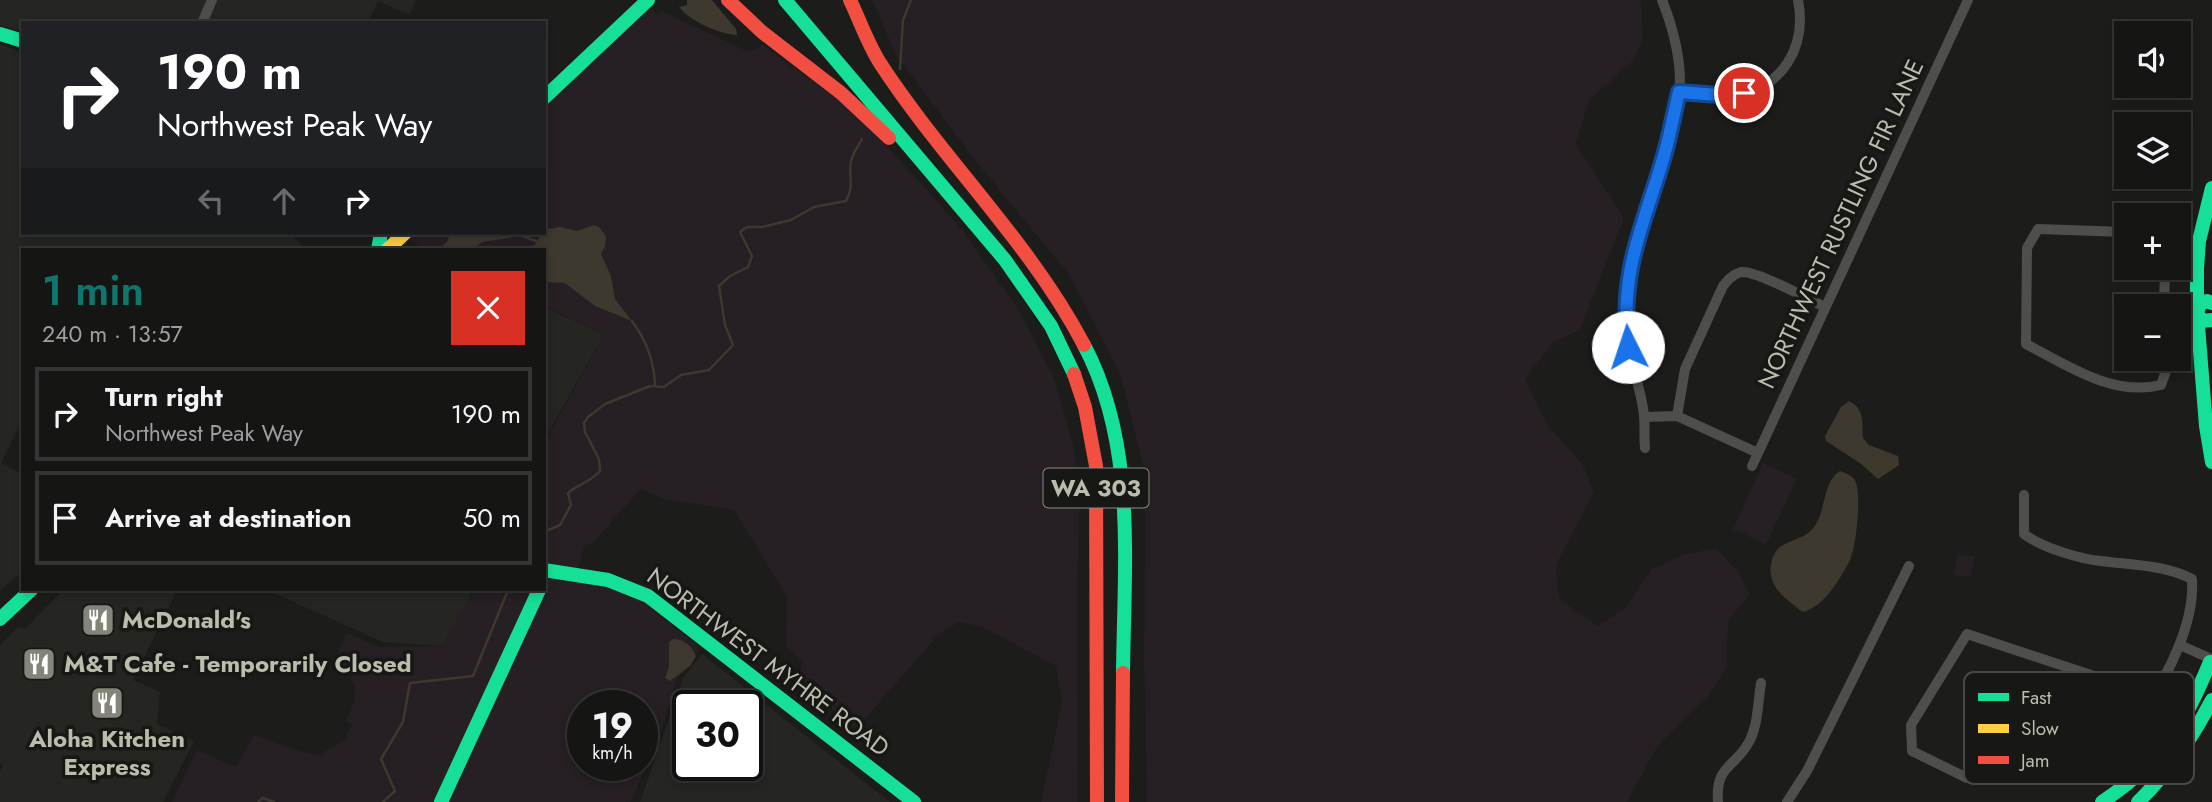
<!DOCTYPE html>
<html lang="en">
<head>
<meta charset="utf-8">
<style>
  body { margin:0; font-family:Jost,sans-serif; background:#1e1e1d; color:#f1f3f6; height:100vh; display:flex; flex-direction:column; font-size:26px; white-space:nowrap }
  * { box-sizing:border-box; margin:0 }
  p { font-size:23px; color:#9d9fa0 }
  .icon { flex:none; width:38px; height:38px; fill:none; stroke:currentColor; stroke-width:2; stroke-linecap:round; stroke-linejoin:round }
  .map { position:relative; flex:1; overflow:hidden }
  .panel { position:absolute; left:21px; top:248px; width:525px; height:343px; display:flex; flex-direction:column; background:#151514; border-radius:0px; box-shadow:0 4px 10px #0003,0 0 0 2px #343434 }
  .panel>* { flex:none }
  .guide { position:absolute; left:21px; top:21px; width:525px; height:214px; border-radius:0px; box-shadow:0 4px 10px #0003,0 0 0 2px #343434; background:#202124; color:#fff; overflow:hidden }
  .fabs { position:absolute; left:2114px; top:21px; display:grid; gap:14px }
  .fabs a { display:grid; place-items:center; width:77px; height:77px; border-radius:0px; background:#151514; box-shadow:0 4px 10px #0003,0 0 0 2px #343434; font-size:35px }
  .speed { position:absolute; left:567px; top:690px; display:flex; gap:14px; font-size:35px; font-weight:700; text-align:center }
  .speed>* { display:grid; place-content:center; width:91px; height:91px; border-radius:50%; background:#151514; box-shadow:0 4px 10px #0003,0 0 0 2px #343434; line-height:1 }
  .speed small { font-size:18px; font-weight:400 }
  .speed .limit { border:4px solid #111; border-radius:10px; background:#fff; color:#111 }
  .pin { position:absolute; display:grid; place-items:center; width:60px; height:60px; color:#fff; margin:-30px; border:4px solid #fff; border-radius:50%; box-shadow:0 2px 7px #0007 }
  .me { position:absolute; width:77px; margin:-38px; rotate:356deg; stroke-linejoin:round; filter:drop-shadow(0 0 5px #0008) }
  .turn { display:flex; align-items:center; gap:24px; height:147px; padding:0 21px; font-size:32px }
  .turn .icon { width:91px; height:91px; stroke-width:2.5 }
  .turn b { display:block; font-size:49px; line-height:60px }
  .lanes { display:flex; align-items:center; height:66px; padding:0 21px; background:#0003; justify-content:center; gap:35px; direction:ltr }
  .lanes .off { opacity:.35 }
  .round { display:grid; place-items:center; flex:none; width:74px; height:74px; border-radius:0px; background:#1e1e1d }
  .summary { display:flex; align-items:center; justify-content:space-between; height:119px; padding:0 21px }
  h1 { font-size:42px; font-weight:600; line-height:52px; color:#0f766e }
  ul { padding:0; list-style:none }
  li { display:flex; align-items:center; gap:21px; height:94px; margin:0 14px 10px; padding:0 7px; border:4px solid #343434; border-radius:0px }
  li div { flex:1 }
  li b { display:block; font-size:26px }
  li em { font-style:normal }
  .map>svg:first-child { display:block }
</style>
</head>
<body>
<div class="map">
<svg width="2212" height="802" viewBox="0 0 2212 802">
  <rect width="100%" height="100%" fill="#1c1c1b"/>
  <path fill="#252622" fill-rule="evenodd" d="M 0,0 L 416,0 L 410,15 L 378,1 L 368,23 L 23,23 L 23,32 L 0,25 Z
    M 0,44 L 23,53 L 23,233 L 290,233 L 306,250 L 23,250 L 23,418 L 1,463 L 23,474 L 23,572 L 0,590 Z
    M 544,307 L 604,334 L 544,441 Z
    M 63,590 L 177,590 L 133,680 L 160,692 L 157,724 L 194,741 L 163,802 L 0,802 L 0,771 L 3,766 L 0,764 L 0,645 L 18,627 L 25,629 Z
    M 267,590 L 472,590 L 454,638 L 441,646 L 383,642 Z
    M 702,654 L 890,802 L 640,802 L 683,678 ZM 688,705 L 747,705 L 747,765 L 688,765 Z"/>
  <path fill="#261f24" fill-rule="evenodd" d="M 872,0 L 1641,0 L 1643,40 L 1632,62 L 1589,100 L 1576,144 L 1624,218 L 1580,330 L 1553,342 L 1525,380 L 1548,426 L 1583,465 L 1594,492 L 1556,565 L 1559,598 L 1598,626 L 1625,608 L 1652,569 L 1683,555 L 1716,548 L 1738,572 L 1750,594 L 1728,621 L 1727,667 L 1711,692 L 1657,747 L 1627,802 L 1147,802 L 1144,665 L 1145,473 L 1120,374 L 1070,276 L 973,158 L 896,55 Z
    M 645,3 L 657,15 L 662,11 L 749,52 L 763,45 L 859,115 L 961,228 L 1019,310 L 1054,378 L 1074,449 L 1080,496 L 1077,593 L 1078,802 L 1041,802 L 1062,702 L 1056,666 L 982,627 L 959,622 L 939,634 L 857,728 L 797,681 L 802,663 L 786,646 L 787,597 L 734,510 L 664,499 L 641,489 L 594,542 L 584,546 L 577,574 L 652,599 L 648,607 L 695,643 L 699,650 L 677,678 L 663,726 L 631,802 L 172,802 L 197,750 L 236,767 L 254,735 L 300,751 L 318,755 L 343,741 L 352,725 L 346,721 C 360,690 359,685 335,659 L 347,633 L 380,647 L 441,646 L 474,590 L 544,590 L 544,444 L 604,334 L 544,306 L 544,250 L 426,250 L 402,235 L 405,233 L 544,233 L 544,98 ZM 583,705 L 642,705 L 642,765 L 583,765 Z
    M 1763,463 L 1797,479 L 1766,545 L 1733,529 Z
    M 1957,555 L 1974,556 L 1971,577 L 1954,575 Z"/>
  <path fill="#3e392e" d="M 687,0 L 712,0 L 736,29 L 737,35 C 719,34 690,21 679,7 L 687,5 Z
    M 594,225 L 599,227 L 606,236 L 605,246 L 601,254 L 611,276 L 615,299 L 632,321 L 595,306 L 565,283 L 544,282 L 544,250 L 532,250 L 542,233 L 544,233 L 544,230 L 560,227 L 577,231 Z
    M 449,233 L 521,233 L 522,236 L 482,242 L 472,250 L 450,250 L 443,245 L 448,241 Z
    M 1849,401 C 1865,409 1862,422 1863,438 L 1869,445 L 1898,456 L 1899,465 L 1878,479 L 1860,463 L 1826,441 L 1825,436 L 1841,407 Z
    M 1840,471 C 1845,473 1850,474 1854,479 C 1863,490 1856,547 1850,560 C 1840,579 1825,606 1803,612 C 1785,599 1765,585 1772,560 C 1773,556 1776,550 1780,547 C 1793,538 1807,539 1816,524 C 1826,508 1823,482 1840,471 Z
    M 673,639 C 683,638 693,647 696,656 L 690,666 L 670,681 L 665,678 L 669,667 L 669,642 Z"/>
  <g fill="none" stroke-linecap="round" stroke-linejoin="round">
    <path stroke="#3e392e" stroke-width="2.5" d="M 900,69 L 903,20 L 911,0
      M 522,236 L 536,241
      M 632,321 C 647,342 654,360 655,386
      M 544,532 L 560,525 L 571,505 L 568,493 C 579,484 590,482 600,471 L 599,459 L 585,432 L 584,423 L 588,417 L 605,404 L 650,386 L 664,387 L 681,375 L 709,370 L 733,345 L 725,325 L 719,286 L 730,276 L 748,267 L 752,256 L 740,232 L 747,227 L 762,227 L 791,220 L 814,207 L 846,201 C 855,184 848,178 851,161 C 853,153 858,146 862,139
      M 258,802 L 263,798 L 274,802
      M 383,802 L 395,791 L 381,759 L 403,722 L 410,683 L 473,676 L 508,590"/>
    <path stroke="#4e4e4a" stroke-width="10" d="M 202,23 L 212,0
      M 1679,92 C 1696,93 1716,98 1734,95 C 1783,89 1807,46 1798,0
      M 2126,232 L 2038,229 L 2027,248 L 2026,344 C 2068,366 2113,397 2161,385 L 2167,368 L 2165,359
      M 2164,306 L 2165,268
      M 2179,310 L 2197,313
      M 1677,416 L 1685,369 L 1723,286 C 1728,280 1733,274 1741,272 C 1756,270 1808,299 1825,307
      M 1644,417 L 1677,416 L 1758,453
      M 1645,448 C 1644,438 1645,427 1644,416 C 1642,393 1633,371 1629,349 C 1625,329 1625,309 1626,290 C 1631,222 1669,161 1679,94 C 1683,65 1673,27 1662,0
      M 1752,466 L 1968,0
      M 2024,495 L 2024,534 C 2041,547 2079,559 2101,561 C 2131,565 2165,565 2192,579 C 2195,623 2168,675 2144,711 L 2136,712 L 2103,683 L 2064,723 L 1994,768 L 1967,778 L 1912,751 L 1911,725 L 1967,634 L 2091,675 L 2103,683
      M 2180,645 L 2209,658
      M 1718,802 C 1715,765 1735,768 1749,742 C 1758,726 1758,701 1761,683
      M 1787,802 L 1807,771 L 1909,566"/>
    <path stroke="#16e098" stroke-width="14" d="M 785,0 L 1005,260 L 1051,326 L 1074,374
      M 0,34 L 23,41
      M 544,98 L 648,0
      M 2212,188 L 2199,241 L 2197,268 L 2197,313 L 2206,426 L 2212,462
      M 378,250 L 381,233
      M 2212,303 L 2207,301 L 2200,304 L 2197,313 L 2202,321 L 2212,320
      M 1084,345 C 1137,445 1124,564 1123,673
      M 544,570 L 608,580 L 648,596 L 914,802
      M 0,619 L 31,590
      M 441,802 L 539,590
      M 2102,802 C 2162,762 2183,728 2210,662
      M 2138,802 C 2169,772 2192,738 2212,700"/>
    <path stroke="#ffcf43" stroke-width="14" d="M 387,250 L 405,233"/>
    <path stroke="#f24e42" stroke-width="14" d="M 728,0 L 762,32 L 841,93 L 889,138
      M 850,0 C 860,21 868,44 880,63 C 943,160 1030,242 1084,345
      M 1074,374 L 1085,407 L 1096,466 L 1097,802
      M 1122,802 L 1123,673"/>
  </g>
  <g fill="none" stroke-linecap="round" stroke-linejoin="round">
    <defs>
      <path id="route" d="M 1628,347 C 1620,268 1643,228 1664,156 C 1670,135 1674,113 1679,92 L 1731,96 L 1744,93"/>
    </defs>
    <use href="#route" stroke="#114b97" stroke-width="18"/>
    <use href="#route" stroke="#1a73e8" stroke-width="12"/>
  </g>
  <defs>
    <symbol id="restaurant-square" viewBox="-11 -11 22 22"><rect x="-9" y="-9" width="18" height="18" rx="4" fill="#84847a" stroke="#171815"/><path d="M-5-6h1v4h1v-4h1v4h1v-4h1v5L-1.5 .5V6h-2V.5L-5-1ZM5-6V6H3V1.5H1.5Q1.5-4 5-6Z" fill="#fff"/></symbol>
  </defs>
  <g fill-rule="evenodd">
    <use href="#restaurant-square" x="79" y="601" width="38" height="38"/>
    <use href="#restaurant-square" x="20" y="645" width="38" height="38"/>
    <use href="#restaurant-square" x="88" y="684" width="38" height="38"/>
  </g>
  <g text-anchor="middle" stroke-width="7" stroke-linejoin="round" paint-order="stroke">
    <rect fill="#171815" stroke="#8a8b7f" stroke-width="2" x="1043.5" y="468.5" width="105" height="39" rx="5"/>
    <g font-size="23" font-weight="bold" fill="#bcbcad">
      <text x="1096" y="496">WA 303</text>
    </g>
    <g font-size="24" fill="#bcbcad" stroke="#171815">
      <text transform="translate(1841 224) rotate(-65)" y="8">NORTHWEST RUSTLING FIR LANE</text>
      <text transform="translate(768 662) rotate(37)" y="8">NORTHWEST MYHRE ROAD</text>
    </g>
    <g font-size="24" font-weight="bold" fill="#bcbcad" stroke="#171815" text-anchor="start">
      <text x="122" y="628">McDonald's</text>
      <text x="64" y="672">M&amp;T Cafe - Temporarily Closed</text>
      <text x="107" y="747" text-anchor="middle">Aloha Kitchen<tspan x="107" dy="28">Express</tspan></text>
    </g>
  </g>
  <rect x="1964" y="672" width="230" height="112" rx="10" fill="#171815" stroke="#494943" stroke-width="2"/>
  <rect x="1978" y="693" width="31" height="8" fill="#16e098"/>
  <rect x="1978" y="724" width="31" height="9" fill="#ffcf43"/>
  <rect x="1978" y="756" width="31" height="8" fill="#f24e42"/>
  <g font-size="19" fill="#bcbcad">
    <text x="2021" y="704">Fast</text>
    <text x="2021" y="735">Slow</text>
    <text x="2021" y="767">Jam</text>
  </g>
</svg>
<div class="fabs">
<a><svg class="icon" aria-label="sound" viewBox="0 0 24 24"><path d="M4 9h4l5-4v14l-5-4H4zM17 9q2 3 0 6"/></svg></a>
<a><svg class="icon" aria-label="layers" viewBox="0 0 24 24"><path d="M12 4l9 5-9 5-9-5zM3 14l9 5 9-5"/></svg></a>
<a>+</a>
<a>−</a>
</div>
<div class="speed"><div>19<small>km/h</small></div><div class="limit">30</div></div>
<div class="pin" style="left:1744px;top:93px;background:#d93025"><svg class="icon" aria-label="arrive" viewBox="0 0 24 24"><path d="M6 21V4h12l-3 4 3 4H6"/></svg></div>
<svg class="me" style="left:1628px;top:347px" viewBox="-20 -20 40 40"><circle r="19" fill="#fff"/><path d="M0-13L10 11 0 6-10 11z" fill="#1a73e8"/></svg>
<div class="guide">
<div class="turn"><svg class="icon" aria-label="right" viewBox="0 0 24 24"><path d="M7 20v-9h11M14 6l5 5-5 5"/></svg><div><b>190 m</b>Northwest Peak Way</div></div>
<div class="lanes"><svg class="icon off" aria-label="left" viewBox="0 0 24 24"><path d="M17 20v-9H6M10 6l-5 5 5 5"/></svg><svg class="icon off" aria-label="ahead" viewBox="0 0 24 24"><path d="M12 20V5M6 11l6-6 6 6"/></svg><svg class="icon" aria-label="right" viewBox="0 0 24 24"><path d="M7 20v-9h11M14 6l5 5-5 5"/></svg></div>
</div>
<section class="panel">
<div class="summary"><div><h1>1 min</h1><p>240 m · 13:57</p></div><a class="round" style="background:#d93025;color:#fff"><svg class="icon" aria-label="close" viewBox="0 0 24 24"><path d="M6 6l12 12M18 6L6 18"/></svg></a></div>
<ul>
<li><svg class="icon" aria-label="right" viewBox="0 0 24 24"><path d="M7 20v-9h11M14 6l5 5-5 5"/></svg><div><b>Turn right</b><p>Northwest Peak Way</p></div><em>190 m</em></li>
<li><svg class="icon" aria-label="arrive" viewBox="0 0 24 24"><path d="M6 21V4h12l-3 4 3 4H6"/></svg><div><b>Arrive at destination</b></div><em>50 m</em></li>
</ul>
</section>
</div>
</body>
</html>
